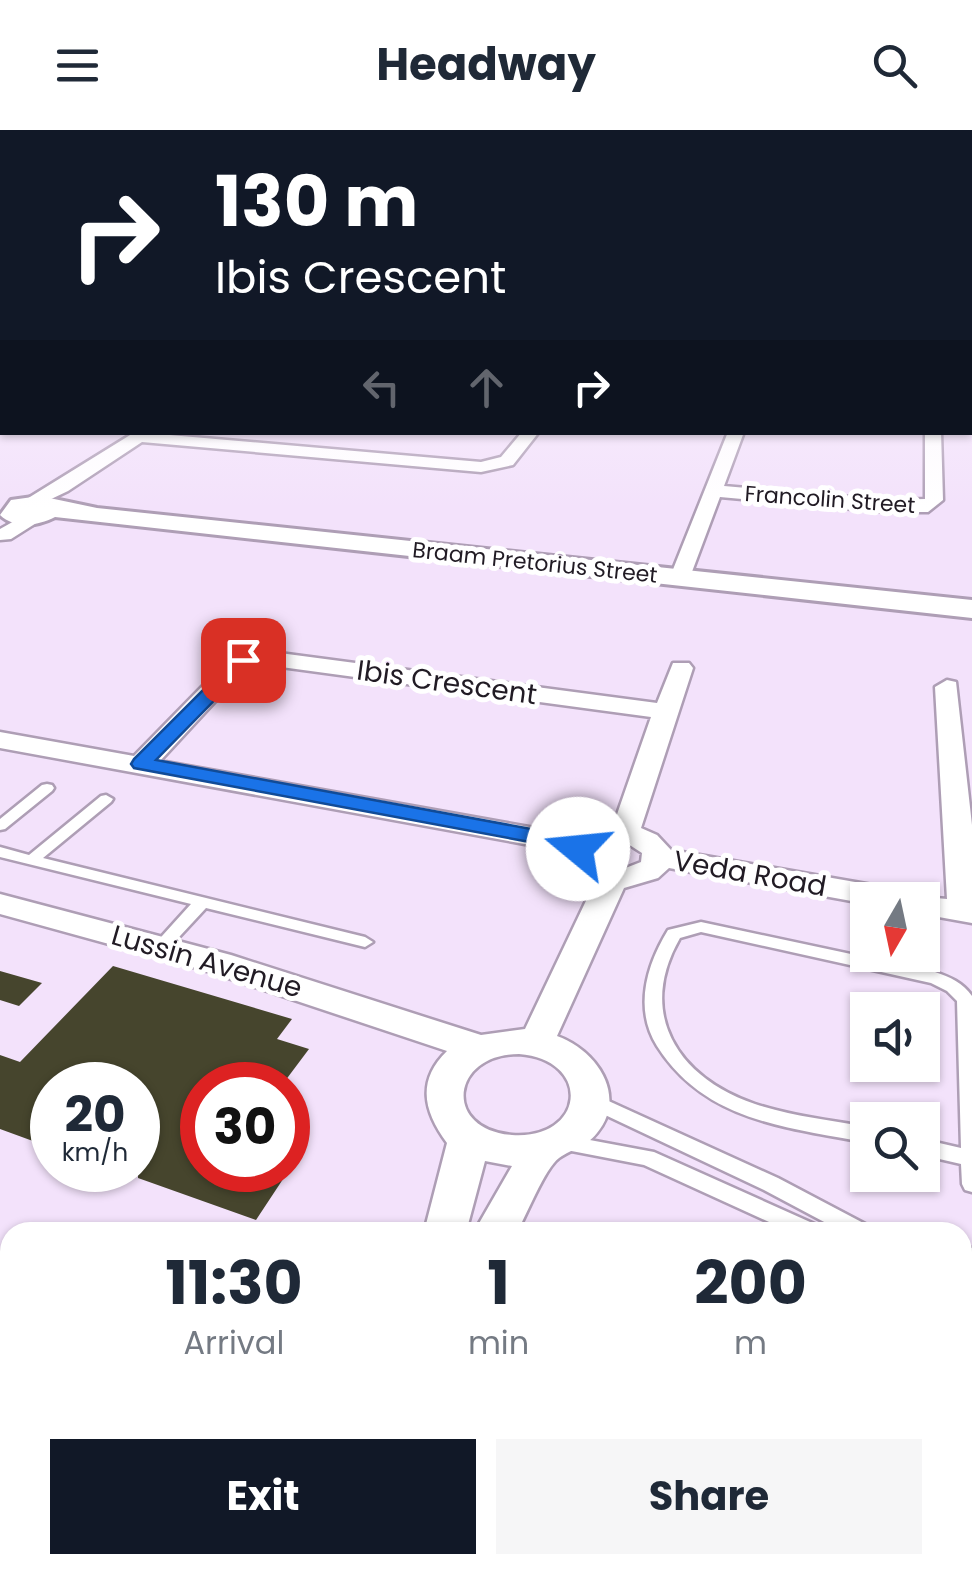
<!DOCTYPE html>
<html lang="en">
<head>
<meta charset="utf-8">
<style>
  body { margin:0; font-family:Poppins,sans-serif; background:#f6f6f7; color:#1f2937; height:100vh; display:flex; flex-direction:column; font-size:38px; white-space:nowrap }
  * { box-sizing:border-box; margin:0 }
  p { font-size:32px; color:#747a83 }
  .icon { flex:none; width:55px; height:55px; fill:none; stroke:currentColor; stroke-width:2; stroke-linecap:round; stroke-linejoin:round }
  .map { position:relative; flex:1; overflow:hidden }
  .details { position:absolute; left:0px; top:1092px; width:972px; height:352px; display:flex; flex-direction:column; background:#fff; border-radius:30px 30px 0 0; box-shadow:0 2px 8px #0004 }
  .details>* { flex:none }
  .top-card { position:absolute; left:0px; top:0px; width:972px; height:305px; box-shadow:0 2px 8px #0004; background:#111827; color:#fff; overflow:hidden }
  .needle { width:65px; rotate:189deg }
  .tools { position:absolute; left:850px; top:752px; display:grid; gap:20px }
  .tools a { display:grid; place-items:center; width:90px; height:90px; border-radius:0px; background:#fff; box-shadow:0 2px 8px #0004; font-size:50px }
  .speed { position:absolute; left:30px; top:932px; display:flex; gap:20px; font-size:50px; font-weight:700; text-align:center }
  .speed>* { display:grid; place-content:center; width:130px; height:130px; border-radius:50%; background:#fff; box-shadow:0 2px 8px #0004; line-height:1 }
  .speed small { font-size:25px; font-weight:400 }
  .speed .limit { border:15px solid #d22; background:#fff; color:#111 }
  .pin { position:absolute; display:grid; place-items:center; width:85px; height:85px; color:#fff; margin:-42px; border-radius:20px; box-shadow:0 5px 15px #0006 }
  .me { position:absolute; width:110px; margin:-55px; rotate:287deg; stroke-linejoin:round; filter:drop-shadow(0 0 8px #0008) }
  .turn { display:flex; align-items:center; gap:35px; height:210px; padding:0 50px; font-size:45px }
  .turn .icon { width:130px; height:130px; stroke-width:2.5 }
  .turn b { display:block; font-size:70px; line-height:85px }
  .lanes { display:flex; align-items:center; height:95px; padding:0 50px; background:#0003; justify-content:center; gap:50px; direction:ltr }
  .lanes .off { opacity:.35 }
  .eta { display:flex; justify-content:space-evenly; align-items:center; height:170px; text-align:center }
  .eta b { font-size:60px; font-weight:700; line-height:70px }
  .button { display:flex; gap:20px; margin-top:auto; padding:20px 50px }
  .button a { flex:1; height:115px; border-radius:0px; background:#111827; color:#fff; font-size:40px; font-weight:700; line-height:115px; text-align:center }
  .button a+a { background:#f6f6f7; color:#1f2937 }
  header { display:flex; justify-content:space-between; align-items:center; height:130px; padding:0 50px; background:#fff; font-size:45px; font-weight:700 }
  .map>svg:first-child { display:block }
</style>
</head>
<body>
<header><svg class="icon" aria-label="menu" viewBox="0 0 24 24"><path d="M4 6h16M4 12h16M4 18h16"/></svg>Headway<svg class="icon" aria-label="search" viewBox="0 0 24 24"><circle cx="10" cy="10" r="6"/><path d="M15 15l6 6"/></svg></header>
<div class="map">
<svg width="972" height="1443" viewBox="0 0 972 1443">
  <rect width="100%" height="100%" fill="#f3e2fb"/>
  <path fill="#46452d" d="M 113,836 L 292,889 L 277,909 L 309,919 L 282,955 L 202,955 L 202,1040 L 289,1040 L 256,1090 L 138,1048 L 138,955 L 52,955 L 52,1018 L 0,999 L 0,925 L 20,932 Z
    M 0,841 L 42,853 L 19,876 L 0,870 Z"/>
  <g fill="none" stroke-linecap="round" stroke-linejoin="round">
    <defs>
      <path id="lane" d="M 47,654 L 52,655 L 54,658 L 52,661 L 5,699 L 0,700 L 0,689 L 42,655 Z
        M 106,665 L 113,669 L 111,672 L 43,728 L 365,807 L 373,812 L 365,817 L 206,778 L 167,820 L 161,821 L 153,816 L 191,774 L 0,727 L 0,717 L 29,725 L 101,666 Z
        M 701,792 L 935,842 C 950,847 963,853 972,866 L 972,1062 L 965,1060 L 962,1054 L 961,1034 L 922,1025 L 922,1009 L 961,1018 L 957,871 L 947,861 L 931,853 L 701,802 L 680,808 C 636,884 678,948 755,974 C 791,986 830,990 868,997 L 868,1013 C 787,997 705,992 657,916 C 634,879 646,836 668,800 Z
        M 591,963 L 778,1048 L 869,1096 L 871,1102 L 843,1102 L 764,1060 L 584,975 L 581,970 L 584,965 Z
        M 563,1005 L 654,1022 L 819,1096 L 822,1102 L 791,1102 L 644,1035 L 556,1018 L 553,1013 L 556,1008 Z
        M 962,1118 L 972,1118 L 972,1136 L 962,1136 Z
        M 962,1188 L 972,1191 L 972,1212 L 962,1209 Z"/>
      <path id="street" d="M 970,176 L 972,176 L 972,184 L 970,183 Z
        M 970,210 L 972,210 L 972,218 L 970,218 Z
        M 2,215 L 2,223 L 0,224 L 0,216 Z
        M 135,302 L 481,332 L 501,327 L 522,302 L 539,302 L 513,335 L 481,342 L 142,312 L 68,361 L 26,381 L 17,375 Z
        M 728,302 L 744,302 L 724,356 L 886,370 L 925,369 L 925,302 L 941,302 L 943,370 L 928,382 L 886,382 L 720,367 L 690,447 L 687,451 L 673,451 L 670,447 Z
        M 34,380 L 41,382 L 41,390 L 11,409 L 0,410 L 0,399 Z
        M 257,520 L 657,573 L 673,533 L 689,533 L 693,538 L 641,698 L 657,705 L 671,720 L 901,760 L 914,766 L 947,769 L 935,557 L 947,550 L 956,552 L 972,695 L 972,793 L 922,784 L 922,770 L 868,770 L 868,774 L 669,738 L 658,748 L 624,758 L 557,906 C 596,920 628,965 597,1003 C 585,1018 573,1018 559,1028 C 545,1038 526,1086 517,1102 L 474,1102 L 512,1036 L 485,1031 L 466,1102 L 424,1102 L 447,1013 C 424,982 416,951 447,921 L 207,841 L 0,784 L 0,764 L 231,825 L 481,905 L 525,899 L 594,754 L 577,746 L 563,721 L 0,618 L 0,602 L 134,626 L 229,529 ZM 259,534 L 651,587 L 614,693 L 574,705 L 160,631 L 245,539 ZM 611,711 L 625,712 L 642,723 L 641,732 L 623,739 L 598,733 L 593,720 ZM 519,924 C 593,930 585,1010 512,1005 C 442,999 451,924 519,924 Z"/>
      <path id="secondary" d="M 40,366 L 97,378 L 972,470 L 972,488 L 55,387 C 37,396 15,399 0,385 L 11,370 Z"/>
      <path id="primary" d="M 0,1180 L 10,1184 L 10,1252 L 0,1248 Z
        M 0,1281 L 10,1285 L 10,1363 L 0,1359 Z
        M 195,1435 L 290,1435 L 293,1443 L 199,1443 Z
        M 310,1435 L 396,1435 L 399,1443 L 313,1443 Z
        M 510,1435 L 613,1435 L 616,1443 L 514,1443 Z"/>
    </defs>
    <use href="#lane" stroke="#ae9eb5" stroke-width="5"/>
    <use href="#street" stroke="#ae9eb5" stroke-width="5"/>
    <use href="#secondary" stroke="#ae9eb5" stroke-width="6"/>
    <use href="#primary" stroke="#ae9eb5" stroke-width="4"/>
    <use href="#lane" fill="#fff" fill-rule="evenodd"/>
    <use href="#street" fill="#fff" fill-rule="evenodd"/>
    <use href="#secondary" fill="#fff" fill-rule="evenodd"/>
    <use href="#primary" fill="#fff" fill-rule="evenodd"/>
  </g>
  <linearGradient id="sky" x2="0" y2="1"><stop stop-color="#93a0dc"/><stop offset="0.47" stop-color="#faf2fd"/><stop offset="1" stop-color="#faf2fd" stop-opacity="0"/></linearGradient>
  <rect width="972" height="378" fill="url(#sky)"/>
  <path fill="#1a73e8" stroke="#114b97" stroke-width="2.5" d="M 243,524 L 252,530 L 250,534 L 156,630 L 580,708 L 588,710 L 589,719 L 578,726 L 567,719 L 134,638 L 131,634 L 134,629 L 237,526 Z"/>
  <g text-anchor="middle" stroke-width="10" stroke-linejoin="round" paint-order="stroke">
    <g font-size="22" fill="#211b24" stroke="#fff">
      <text transform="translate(830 369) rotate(4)" y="8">Francolin Street</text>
      <text transform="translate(535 432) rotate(6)" y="8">Braam Pretorius Street</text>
    </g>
    <g font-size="28" fill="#211b24" stroke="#fff">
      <text transform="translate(447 552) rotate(8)" y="10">Ibis Crescent</text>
      <text transform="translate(750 743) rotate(10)" y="10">Veda Road</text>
      <text transform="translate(207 831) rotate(16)" y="10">Lussin Avenue</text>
    </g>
  </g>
</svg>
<div class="tools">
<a><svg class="needle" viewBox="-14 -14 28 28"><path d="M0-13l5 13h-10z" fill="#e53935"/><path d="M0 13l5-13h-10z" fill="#747a83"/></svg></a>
<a><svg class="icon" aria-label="sound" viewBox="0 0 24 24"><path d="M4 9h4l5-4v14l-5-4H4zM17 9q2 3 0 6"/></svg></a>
<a><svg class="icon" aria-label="search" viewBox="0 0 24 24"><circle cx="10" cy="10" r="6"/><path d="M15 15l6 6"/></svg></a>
</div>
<div class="speed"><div>20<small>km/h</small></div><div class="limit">30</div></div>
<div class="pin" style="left:243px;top:530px;background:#d93025"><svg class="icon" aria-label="arrive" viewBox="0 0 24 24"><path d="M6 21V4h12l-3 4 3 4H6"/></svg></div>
<svg class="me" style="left:578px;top:719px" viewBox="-20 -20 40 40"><circle r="19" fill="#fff"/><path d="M0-13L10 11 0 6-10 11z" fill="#1a73e8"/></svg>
<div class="top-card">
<div class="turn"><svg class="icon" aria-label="right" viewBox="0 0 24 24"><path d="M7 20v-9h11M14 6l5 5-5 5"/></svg><div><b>130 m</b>Ibis Crescent</div></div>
<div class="lanes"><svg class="icon off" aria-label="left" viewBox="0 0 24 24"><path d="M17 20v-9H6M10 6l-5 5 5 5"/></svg><svg class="icon off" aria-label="ahead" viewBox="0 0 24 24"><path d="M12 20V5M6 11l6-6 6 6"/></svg><svg class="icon" aria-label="right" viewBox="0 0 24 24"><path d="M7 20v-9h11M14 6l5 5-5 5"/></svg></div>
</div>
<section class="details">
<div class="eta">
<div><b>11:30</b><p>Arrival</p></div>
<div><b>1</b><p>min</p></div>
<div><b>200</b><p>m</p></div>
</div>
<div class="button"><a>Exit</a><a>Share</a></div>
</section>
</div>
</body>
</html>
